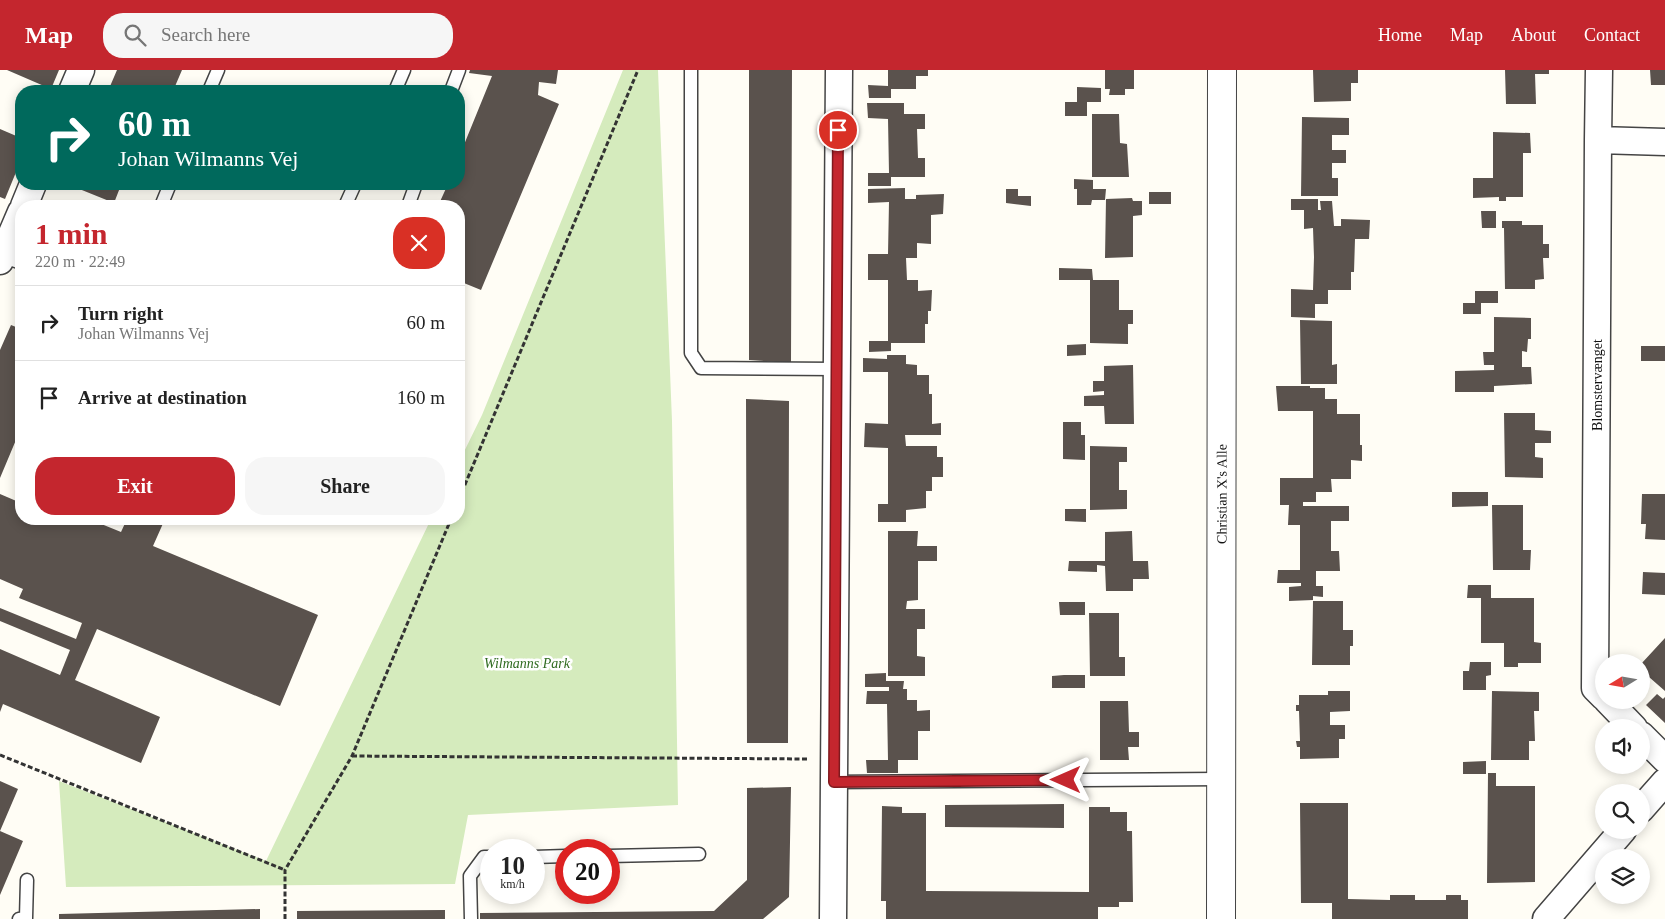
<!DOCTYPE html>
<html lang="en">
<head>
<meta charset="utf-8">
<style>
  body { margin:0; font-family:Georgia,serif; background:#f6f6f6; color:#222; height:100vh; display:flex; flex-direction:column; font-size:19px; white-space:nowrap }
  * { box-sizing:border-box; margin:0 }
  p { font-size:16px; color:#767676 }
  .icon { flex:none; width:28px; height:28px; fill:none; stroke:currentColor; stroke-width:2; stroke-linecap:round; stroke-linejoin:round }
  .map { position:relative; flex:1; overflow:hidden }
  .sheet { position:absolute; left:15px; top:130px; width:450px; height:325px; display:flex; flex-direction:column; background:#fff; border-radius:20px; box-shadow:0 2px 12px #0003 }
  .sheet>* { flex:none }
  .banner { position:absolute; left:15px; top:15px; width:450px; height:105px; border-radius:20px; box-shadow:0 2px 12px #0003; background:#00695c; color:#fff; overflow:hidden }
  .needle { width:32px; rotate:259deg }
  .buttons { position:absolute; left:1595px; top:584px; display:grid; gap:10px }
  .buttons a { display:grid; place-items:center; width:55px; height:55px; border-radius:50%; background:#fff; box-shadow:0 2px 12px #0003; font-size:25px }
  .speed { position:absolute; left:480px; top:769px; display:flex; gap:10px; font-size:25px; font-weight:700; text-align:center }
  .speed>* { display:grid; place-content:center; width:65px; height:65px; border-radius:50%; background:#fff; box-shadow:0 2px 12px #0003; line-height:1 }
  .speed small { font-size:12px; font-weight:400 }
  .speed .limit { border:8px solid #d22; background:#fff; color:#111 }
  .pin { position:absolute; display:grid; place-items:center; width:42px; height:42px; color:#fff; margin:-21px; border:2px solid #fff; border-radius:50%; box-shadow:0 1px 5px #0007 }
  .me { position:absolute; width:55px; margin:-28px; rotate:270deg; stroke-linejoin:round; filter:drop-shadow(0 0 4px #0008) }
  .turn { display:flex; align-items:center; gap:18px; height:105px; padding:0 20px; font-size:22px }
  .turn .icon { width:65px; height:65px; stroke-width:2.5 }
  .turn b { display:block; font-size:35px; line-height:42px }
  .round { display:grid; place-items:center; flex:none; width:52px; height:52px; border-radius:20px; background:#f6f6f6 }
  .headline { display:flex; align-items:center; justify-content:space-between; height:85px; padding:0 20px }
  h1 { font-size:30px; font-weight:700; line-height:38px; color:#c4262e }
  .button { display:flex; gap:10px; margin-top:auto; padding:10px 20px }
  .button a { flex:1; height:58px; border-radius:20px; background:#c4262e; color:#fff; font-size:20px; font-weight:700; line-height:58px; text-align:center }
  .button a+a { background:#f6f6f6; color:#222 }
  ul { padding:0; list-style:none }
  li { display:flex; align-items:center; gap:15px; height:75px; padding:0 20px; border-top:1px solid #e0e0e0 }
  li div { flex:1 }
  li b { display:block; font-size:19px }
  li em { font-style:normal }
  header { display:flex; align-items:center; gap:30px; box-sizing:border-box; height:70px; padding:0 25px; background:#c4262e; color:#fff }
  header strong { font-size:24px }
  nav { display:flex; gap:28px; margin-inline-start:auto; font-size:18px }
  .search { width:350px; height:45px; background:#f6f6f6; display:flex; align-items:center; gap:12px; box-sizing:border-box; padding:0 18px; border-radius:20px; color:#767676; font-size:19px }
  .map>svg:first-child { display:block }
</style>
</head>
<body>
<header>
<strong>Map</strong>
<div class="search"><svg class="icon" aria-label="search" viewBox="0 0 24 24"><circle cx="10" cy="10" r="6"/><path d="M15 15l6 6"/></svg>Search here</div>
<nav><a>Home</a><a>Map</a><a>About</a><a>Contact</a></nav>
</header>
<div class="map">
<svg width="1665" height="849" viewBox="0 0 1665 849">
  <rect width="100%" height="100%" fill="#fffdf5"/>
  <path fill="#d5ebbd" d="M 623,0 L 658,0 L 672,351 L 678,735 L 468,745 L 455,814 L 66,817 L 59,711 L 266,791 L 431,449 L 459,449 L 459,392 L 482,345 Z"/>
  <path fill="#5a524d" d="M 7,0 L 59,0 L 51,19 Z
    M 117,0 L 182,0 L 173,21 L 108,21 Z
    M 470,0 L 558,0 L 556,14 L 539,12 L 538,25 L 559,34 L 481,220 L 459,211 L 459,136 L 438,136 L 448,114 L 459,114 L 459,87 L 492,6 L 469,3 Z
    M 749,0 L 792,0 L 791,293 L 749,290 Z
    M 888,0 L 928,0 L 928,6 L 916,6 L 916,19 L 891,19 L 891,28 L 869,28 L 868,15 L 888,16 Z
    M 1105,0 L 1134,0 L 1134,19 L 1125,19 L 1125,25 L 1109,25 L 1110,19 L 1105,19 Z
    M 1313,0 L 1358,0 L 1358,13 L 1351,13 L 1351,31 L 1314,32 Z
    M 1505,0 L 1549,0 L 1549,4 L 1535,4 L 1536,34 L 1506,34 Z
    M 1650,0 L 1665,0 L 1665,15 L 1651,15 Z
    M 1077,17 L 1101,18 L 1101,32 L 1087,32 L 1087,46 L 1065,46 L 1065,32 L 1077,32 Z
    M 867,33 L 904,33 L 904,44 L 925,44 L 925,59 L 917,59 L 918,88 L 925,88 L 925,107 L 891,107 L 891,116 L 868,116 L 868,103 L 889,103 L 888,49 L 868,48 Z
    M 1092,44 L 1119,44 L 1120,73 L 1127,74 L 1129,107 L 1092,107 Z
    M 1302,47 L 1349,48 L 1349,65 L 1332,65 L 1332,80 L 1346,80 L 1346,93 L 1332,93 L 1332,108 L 1338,108 L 1338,126 L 1301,126 Z
    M 0,59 L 21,68 L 21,90 L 5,129 L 0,127 Z
    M 1493,62 L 1530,63 L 1531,83 L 1523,83 L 1523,127 L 1506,127 L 1506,131 L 1499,131 L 1499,127 L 1473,128 L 1473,108 L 1493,108 Z
    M 1074,109 L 1093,110 L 1093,119 L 1106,119 L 1105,130 L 1092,130 L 1091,135 L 1077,135 L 1077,119 L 1074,119 Z
    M 67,114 L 134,114 L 131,120 L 121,115 L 114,133 Z
    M 905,118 L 905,129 L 916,129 L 916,125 L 944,124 L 943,144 L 931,145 L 931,174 L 917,173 L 917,188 L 906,188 L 907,210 L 918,210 L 918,221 L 932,220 L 931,241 L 928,241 L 928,254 L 925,254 L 925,273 L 891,273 L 891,281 L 869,282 L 869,271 L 888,271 L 888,210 L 868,210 L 868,184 L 888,184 L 889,132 L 868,133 L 868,119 Z
    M 1006,119 L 1018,119 L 1018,126 L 1031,126 L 1031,136 L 1006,133 Z
    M 1149,122 L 1171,122 L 1171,134 L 1149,134 Z
    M 1132,128 L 1133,131 L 1142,131 L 1142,145 L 1133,146 L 1133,187 L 1105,188 L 1106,129 Z
    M 1291,129 L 1318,129 L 1318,140 L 1321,140 L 1320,131 L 1332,131 L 1334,156 L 1341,156 L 1341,149 L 1370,150 L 1369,169 L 1355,169 L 1354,202 L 1351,202 L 1351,220 L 1328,220 L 1328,234 L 1315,234 L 1315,248 L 1291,247 L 1291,219 L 1313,220 L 1314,187 L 1313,158 L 1304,159 L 1304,140 L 1291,140 Z
    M 1481,141 L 1496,141 L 1496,158 L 1482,158 Z
    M 1502,151 L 1522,151 L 1522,155 L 1543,155 L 1543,174 L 1549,174 L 1549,188 L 1543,188 L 1544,209 L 1535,210 L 1535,219 L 1505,219 L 1504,158 L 1502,158 Z
    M 1059,198 L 1092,199 L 1093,210 L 1119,210 L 1119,240 L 1133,240 L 1133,254 L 1128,254 L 1128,274 L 1090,273 L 1090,210 L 1059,210 Z
    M 1475,221 L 1498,221 L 1498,233 L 1481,233 L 1481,244 L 1463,244 L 1463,233 L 1475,233 Z
    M 1494,247 L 1531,248 L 1531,269 L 1528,269 L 1527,282 L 1522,281 L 1522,297 L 1531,297 L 1532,314 L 1494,316 L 1494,322 L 1455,322 L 1455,301 L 1494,300 L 1494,295 L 1484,295 L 1483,282 L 1494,282 Z
    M 1300,250 L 1332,251 L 1332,295 L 1337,294 L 1337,314 L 1301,314 Z
    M 11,255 L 21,259 L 21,358 L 0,408 L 0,280 Z
    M 1086,274 L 1086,285 L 1067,286 L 1067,275 Z
    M 1641,276 L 1665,276 L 1665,291 L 1641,291 Z
    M 887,285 L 906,285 L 906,294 L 917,295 L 917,305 L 929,305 L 929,324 L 932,324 L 932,354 L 941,353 L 941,365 L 905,365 L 906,376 L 937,376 L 937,387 L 943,387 L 943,407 L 932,407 L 932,421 L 926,421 L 926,438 L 906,440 L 906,452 L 878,452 L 878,434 L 888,434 L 888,378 L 864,377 L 865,353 L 888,354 L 888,302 L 863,302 L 863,288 L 887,289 Z
    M 1133,295 L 1134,354 L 1105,354 L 1104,336 L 1084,336 L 1084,326 L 1104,325 L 1104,321 L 1093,322 L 1093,311 L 1104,311 L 1104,296 Z
    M 1276,316 L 1310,316 L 1310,318 L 1325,318 L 1325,329 L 1337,329 L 1337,344 L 1360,344 L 1360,375 L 1362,375 L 1362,391 L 1351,390 L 1351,409 L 1331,409 L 1332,422 L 1316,422 L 1316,432 L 1303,432 L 1303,436 L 1349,436 L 1349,451 L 1331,451 L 1331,481 L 1339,481 L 1340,501 L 1316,501 L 1316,516 L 1323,516 L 1323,527 L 1313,526 L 1313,530 L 1289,531 L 1289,517 L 1301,516 L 1301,513 L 1277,513 L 1278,500 L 1300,500 L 1300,455 L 1288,455 L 1289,435 L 1280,435 L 1280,408 L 1313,408 L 1313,341 L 1278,341 Z
    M 746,329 L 789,331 L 788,673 L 747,673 Z
    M 1504,343 L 1535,343 L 1535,360 L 1551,361 L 1551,373 L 1535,373 L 1535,387 L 1543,388 L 1543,408 L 1505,407 Z
    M 1063,352 L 1081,352 L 1081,365 L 1085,365 L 1085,390 L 1063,389 Z
    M 1090,376 L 1127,377 L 1127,392 L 1119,392 L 1119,420 L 1127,420 L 1127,439 L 1090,440 Z
    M 1452,422 L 1488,422 L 1488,436 L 1452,437 Z
    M 0,424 L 21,433 L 21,449 L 89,449 L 121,462 L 127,449 L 165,449 L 153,476 L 318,545 L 280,636 L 97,559 L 75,610 L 160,647 L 141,693 L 3,634 L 0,642 L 0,579 L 60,605 L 70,580 L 0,551 L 0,538 L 76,569 L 82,553 L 19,528 L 23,519 L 0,509 Z
    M 1642,424 L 1665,424 L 1665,470 L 1645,469 L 1646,454 L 1641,454 Z
    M 1492,435 L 1523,435 L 1523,480 L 1531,480 L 1530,500 L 1493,500 Z
    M 1065,439 L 1086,439 L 1086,452 L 1065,451 Z
    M 888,461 L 918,461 L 917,476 L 937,476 L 937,491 L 918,491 L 918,530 L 907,531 L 906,539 L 925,539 L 925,559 L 917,559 L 917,586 L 925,587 L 925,606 L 888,606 Z
    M 1132,461 L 1133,491 L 1148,491 L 1149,509 L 1133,509 L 1133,521 L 1106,521 L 1105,496 L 1097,495 L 1097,502 L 1068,501 L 1069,491 L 1105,491 L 1105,462 Z
    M 1643,502 L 1665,503 L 1665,525 L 1642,524 Z
    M 1468,515 L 1491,515 L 1491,528 L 1534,528 L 1534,572 L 1541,573 L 1541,593 L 1518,593 L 1518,597 L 1504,597 L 1504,573 L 1481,573 L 1481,528 L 1467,528 Z
    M 1313,531 L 1343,531 L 1343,560 L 1353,560 L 1353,576 L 1350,576 L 1350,595 L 1312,595 Z
    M 1059,532 L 1085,532 L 1085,545 L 1060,545 Z
    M 1089,543 L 1119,543 L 1119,587 L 1125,587 L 1125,606 L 1090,606 Z
    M 1665,568 L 1665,621 L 1641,600 L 1641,594 Z
    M 1470,592 L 1491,592 L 1491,605 L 1486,606 L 1486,620 L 1463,620 L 1463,601 L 1469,601 Z
    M 886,603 L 886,611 L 904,611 L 903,619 L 907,619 L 907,630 L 917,630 L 917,641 L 930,640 L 930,661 L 918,661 L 918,690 L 898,690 L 898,703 L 867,703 L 866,690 L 888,690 L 887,634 L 866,634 L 867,621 L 889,621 L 889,617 L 865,617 L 865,604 Z
    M 1064,605 L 1085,605 L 1085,618 L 1052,618 L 1052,606 Z
    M 1328,621 L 1350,621 L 1350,641 L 1330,642 L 1330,655 L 1345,655 L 1345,669 L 1339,669 L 1339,688 L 1300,689 L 1300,677 L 1297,677 L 1296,671 L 1300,671 L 1299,641 L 1296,641 L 1296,635 L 1299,635 L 1299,625 L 1328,625 Z
    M 1492,621 L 1539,622 L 1539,641 L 1534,641 L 1535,671 L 1529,671 L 1529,690 L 1491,690 Z
    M 1657,624 L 1663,629 L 1665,627 L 1665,653 L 1646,635 Z
    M 1100,631 L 1128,631 L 1129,662 L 1139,662 L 1139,677 L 1128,677 L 1129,690 L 1100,690 Z
    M 1486,691 L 1486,704 L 1463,704 L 1463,692 Z
    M 1488,703 L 1496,703 L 1496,716 L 1535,716 L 1535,812 L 1487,813 Z
    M 0,711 L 18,719 L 0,761 L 23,771 L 0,825 Z
    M 791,717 L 789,827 L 763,849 L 480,849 L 480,843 L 714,841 L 747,810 L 747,718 Z
    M 1300,733 L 1348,733 L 1348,829 L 1390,830 L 1390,825 L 1415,825 L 1415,830 L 1446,830 L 1446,825 L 1461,825 L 1461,830 L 1468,830 L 1468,849 L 1332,849 L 1332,833 L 1301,833 Z
    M 1064,734 L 1064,758 L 945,757 L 945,735 Z
    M 882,736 L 902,737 L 902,743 L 926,743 L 926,821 L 1089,822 L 1089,737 L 1110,737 L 1110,742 L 1127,742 L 1127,761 L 1132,761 L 1133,832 L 1119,832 L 1119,837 L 1098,837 L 1098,849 L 886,849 L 886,831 L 881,831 Z
    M 260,839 L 260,849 L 59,849 L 59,844 Z
    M 445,840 L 445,849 L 297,849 L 297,841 Z"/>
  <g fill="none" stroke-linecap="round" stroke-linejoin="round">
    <defs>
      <path id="service" d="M 691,0 L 691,283 L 701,298 L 837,299
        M 209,21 L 218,0
        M 395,21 L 404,0
        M 451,21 L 459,0
        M 161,136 L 170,114
        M 345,136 L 355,114
        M 408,136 L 416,114
        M 2,186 L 21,193
        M 834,712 L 1221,709
        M 609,786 L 699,784
        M 534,787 L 566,786
        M 19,849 L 26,848 L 27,810
        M 471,849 L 470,806 L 484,787 L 491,787"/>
      <path id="minor" d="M 1599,0 L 1598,70 L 1595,618 L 1604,627
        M 72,21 L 81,0
        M 1598,70 L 1665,72
        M 24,136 L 33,114
        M 0,191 L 21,142
        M 1607,630 L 1634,658
        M 1641,665 L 1665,689
        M 1641,739 L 1665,712
        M 833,849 L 839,0
        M 1546,849 L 1623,760"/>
      <g id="tertiary">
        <path id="s1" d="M 1221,849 L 1222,0"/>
      </g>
    </defs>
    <use href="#service" stroke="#444" stroke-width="15"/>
    <use href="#minor" stroke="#444" stroke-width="29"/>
    <use href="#tertiary" stroke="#444" stroke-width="30"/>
    <path stroke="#333" stroke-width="3" stroke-dasharray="5 2.5" stroke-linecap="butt" d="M 459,429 L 638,0
      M 0,685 L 285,800
      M 352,686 L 809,689
      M 285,849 L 285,800 L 352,686 L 451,449"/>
    <use href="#service" stroke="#fff" stroke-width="12"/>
    <use href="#minor" stroke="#fff" stroke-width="26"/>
    <use href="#tertiary" stroke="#fff" stroke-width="28"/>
  </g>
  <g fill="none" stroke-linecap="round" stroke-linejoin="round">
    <defs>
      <path id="route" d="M 838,60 L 834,712 L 1066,710"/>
    </defs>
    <use href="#route" stroke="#7f191e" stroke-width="12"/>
    <use href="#route" stroke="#c4262e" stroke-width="9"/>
  </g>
  <g text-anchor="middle" stroke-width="5" stroke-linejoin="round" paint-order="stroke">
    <g font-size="14" fill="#111" stroke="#fff">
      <text transform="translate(1597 315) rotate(-90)" y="5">Blomstervænget</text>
      <text dy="5" stroke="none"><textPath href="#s1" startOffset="425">Christian X's Alle</textPath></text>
    </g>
    <g font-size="14" font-style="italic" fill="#2f6b1f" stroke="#fff">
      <text x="527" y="598">Wilmanns Park</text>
    </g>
  </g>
</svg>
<div class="buttons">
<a><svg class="needle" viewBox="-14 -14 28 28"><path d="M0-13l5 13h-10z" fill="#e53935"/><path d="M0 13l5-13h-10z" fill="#767676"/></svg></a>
<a><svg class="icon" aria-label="sound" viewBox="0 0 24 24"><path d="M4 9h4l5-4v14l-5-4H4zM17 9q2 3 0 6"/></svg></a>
<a><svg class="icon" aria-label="search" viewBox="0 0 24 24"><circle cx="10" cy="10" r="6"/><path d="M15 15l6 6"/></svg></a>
<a><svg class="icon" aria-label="layers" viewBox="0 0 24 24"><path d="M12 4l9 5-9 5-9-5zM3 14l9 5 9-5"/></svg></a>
</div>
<div class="speed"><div>10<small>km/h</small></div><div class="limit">20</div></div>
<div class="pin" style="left:838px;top:60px;background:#d93025"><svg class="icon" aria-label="arrive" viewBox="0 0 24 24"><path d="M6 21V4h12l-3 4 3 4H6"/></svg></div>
<svg class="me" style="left:1066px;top:710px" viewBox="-20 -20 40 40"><path d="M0-17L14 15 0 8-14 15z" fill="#c4262e" stroke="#fff" stroke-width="4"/></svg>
<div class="banner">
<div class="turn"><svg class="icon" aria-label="right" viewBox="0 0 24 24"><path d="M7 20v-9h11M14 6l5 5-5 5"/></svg><div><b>60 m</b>Johan Wilmanns Vej</div></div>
</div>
<section class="sheet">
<div class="headline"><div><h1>1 min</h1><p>220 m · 22:49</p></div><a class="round" style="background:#d93025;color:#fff"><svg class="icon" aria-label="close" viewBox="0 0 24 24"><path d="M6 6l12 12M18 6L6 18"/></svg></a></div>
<ul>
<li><svg class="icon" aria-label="right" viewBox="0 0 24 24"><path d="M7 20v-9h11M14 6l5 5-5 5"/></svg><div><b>Turn right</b><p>Johan Wilmanns Vej</p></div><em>60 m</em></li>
<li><svg class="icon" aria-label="arrive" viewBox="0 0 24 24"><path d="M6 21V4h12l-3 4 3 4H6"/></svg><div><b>Arrive at destination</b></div><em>160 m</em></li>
</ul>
<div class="button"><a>Exit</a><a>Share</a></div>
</section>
</div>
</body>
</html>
